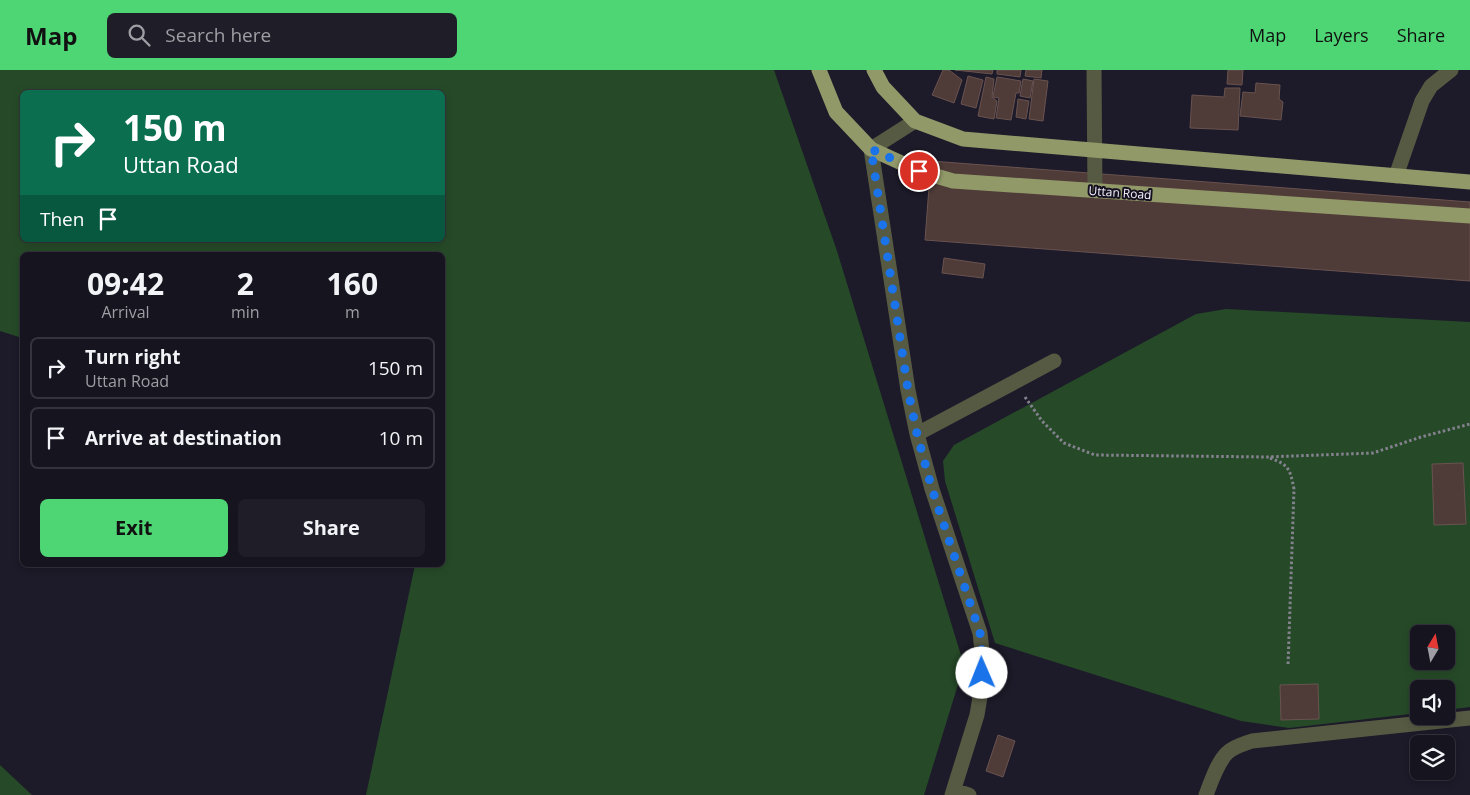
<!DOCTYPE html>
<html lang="en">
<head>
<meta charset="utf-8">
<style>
  body { margin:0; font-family:"Open Sans",sans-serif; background:#1f1d28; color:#f1f3f6; height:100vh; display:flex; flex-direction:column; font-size:19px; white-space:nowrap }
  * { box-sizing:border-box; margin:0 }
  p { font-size:16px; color:#9e9ea4 }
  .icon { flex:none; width:28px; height:28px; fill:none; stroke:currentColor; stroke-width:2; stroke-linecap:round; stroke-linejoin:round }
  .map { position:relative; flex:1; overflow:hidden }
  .drawer { position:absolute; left:20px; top:182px; width:425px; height:315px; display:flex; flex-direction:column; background:#16141f; border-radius:8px; box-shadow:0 2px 8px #0003,0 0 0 1px #35333d }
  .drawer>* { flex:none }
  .banner { position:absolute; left:20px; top:20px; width:425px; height:152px; border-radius:8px; box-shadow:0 2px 8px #0003,0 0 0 1px #35333d; background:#0b6e4f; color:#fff; overflow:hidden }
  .needle { width:32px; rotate:10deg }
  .controls { position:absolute; left:1410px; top:555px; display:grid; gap:10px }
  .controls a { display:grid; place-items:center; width:45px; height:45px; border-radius:8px; background:#16141f; box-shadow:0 2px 8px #0003,0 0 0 1px #35333d; font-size:25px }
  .pin { position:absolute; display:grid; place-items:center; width:42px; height:42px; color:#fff; margin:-21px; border:2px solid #fff; border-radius:50%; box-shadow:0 1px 5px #0007 }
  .me { position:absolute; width:55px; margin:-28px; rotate:359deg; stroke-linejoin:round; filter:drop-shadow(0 0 4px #0008) }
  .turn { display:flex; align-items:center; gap:18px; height:105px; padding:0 20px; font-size:22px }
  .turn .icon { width:65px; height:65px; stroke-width:2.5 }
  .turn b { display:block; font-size:35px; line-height:42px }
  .then { display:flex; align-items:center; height:48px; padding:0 20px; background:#0003; gap:10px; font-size:19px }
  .eta { display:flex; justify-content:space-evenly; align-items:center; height:85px; text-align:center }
  .eta b { font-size:30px; font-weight:700; line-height:35px }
  .button { display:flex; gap:10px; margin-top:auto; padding:10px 20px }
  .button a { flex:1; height:58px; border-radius:8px; background:#4ed675; color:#111; font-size:20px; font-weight:700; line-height:58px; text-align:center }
  .button a+a { background:#1f1d28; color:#f1f3f6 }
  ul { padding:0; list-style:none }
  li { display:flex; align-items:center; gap:15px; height:62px; margin:0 10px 8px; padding:0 10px; border:2px solid #35333d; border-radius:8px }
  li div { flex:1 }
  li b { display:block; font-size:19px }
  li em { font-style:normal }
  header { display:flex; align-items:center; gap:30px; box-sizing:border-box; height:70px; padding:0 25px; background:#4ed675; color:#111 }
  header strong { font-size:24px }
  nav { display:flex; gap:28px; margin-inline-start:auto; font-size:18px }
  .search { width:350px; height:45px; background:#1f1d28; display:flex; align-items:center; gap:12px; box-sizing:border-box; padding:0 18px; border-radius:8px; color:#9e9ea4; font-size:19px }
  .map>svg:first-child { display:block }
</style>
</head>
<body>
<header>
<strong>Map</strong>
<div class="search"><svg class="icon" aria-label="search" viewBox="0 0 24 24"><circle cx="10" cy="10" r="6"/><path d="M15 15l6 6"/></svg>Search here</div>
<nav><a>Map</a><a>Layers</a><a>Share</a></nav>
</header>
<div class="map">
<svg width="1470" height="725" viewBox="0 0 1470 725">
  <rect width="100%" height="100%" fill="#1d1a29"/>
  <path fill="#264a28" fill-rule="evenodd" d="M 0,0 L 774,0 L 837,181 L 964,595 L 924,725 L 366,725 L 415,495 L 442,495 L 442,185 L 22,185 L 22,268 L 0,261 ZM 442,22 L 442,170 L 22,170 L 22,22 Z
    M 1226,239 L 1470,252 L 1470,637 L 1446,640 L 1446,619 L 1419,619 L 1419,643 L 1289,658 L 1241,651 L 995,573 L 945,411 L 943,391 L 954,375 L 1196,244 ZM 1419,564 L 1446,564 L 1446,591 L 1419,591 Z
    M 0,695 L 32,725 L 0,725 Z"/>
  <path fill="#4f3b38" stroke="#695350" d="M 943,0 L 949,0 L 962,10 L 954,33 L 932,25 Z
    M 955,0 L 993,0 L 992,4 Z
    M 997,0 L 1021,0 L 1020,7 L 997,4 Z
    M 1026,0 L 1042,0 L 1041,8 L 1025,6 Z
    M 1228,0 L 1243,0 L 1242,15 L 1227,14 Z
    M 968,6 L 983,10 L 976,38 L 961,34 Z
    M 986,7 L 994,9 L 992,27 L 997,31 L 994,49 L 978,46 Z
    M 997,7 L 1021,11 L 1019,23 L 1016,23 L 1011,50 L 996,48 L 999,28 L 993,27 Z
    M 1023,9 L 1033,11 L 1030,28 L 1020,26 Z
    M 1034,9 L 1048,11 L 1043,51 L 1029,49 Z
    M 1256,13 L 1280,15 L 1279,29 L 1283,32 L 1281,50 L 1240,46 L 1243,22 L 1255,23 Z
    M 1225,18 L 1240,18 L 1238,60 L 1190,58 L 1192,25 L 1224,27 Z
    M 1018,29 L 1029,31 L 1026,49 L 1016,47 Z
    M 931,91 L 1470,132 L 1470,211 L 925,170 Z
    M 944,188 L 985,194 L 983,208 L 942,203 Z
    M 1463,393 L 1466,454 L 1434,455 L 1432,394 Z
    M 1318,614 L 1319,649 L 1281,650 L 1280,615 Z
    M 998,665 L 1015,671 L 1003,707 L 986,701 Z"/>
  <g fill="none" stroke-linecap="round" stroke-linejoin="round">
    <path stroke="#85828f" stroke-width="3" stroke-dasharray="2.5 2.5" stroke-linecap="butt" d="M 1025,327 L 1042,351 L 1064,373 L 1095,385 L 1267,387 L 1373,383 L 1421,367 L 1470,354
      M 1270,388 C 1289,395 1290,399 1294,419 L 1288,596"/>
    <path stroke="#575a43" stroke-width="15" d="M 1094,0 L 1095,121
      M 915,51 L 871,79 L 908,320 L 917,364 L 932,419 L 980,563 L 983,590 L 982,615 L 977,645 L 952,725
      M 1396,106 L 1422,31 L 1431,16 L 1451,0
      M 917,364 L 1054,291
      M 954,720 L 969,725
      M 1206,725 C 1211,712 1217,693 1227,683 C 1234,676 1244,674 1252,671 L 1470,648"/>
    <path stroke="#929969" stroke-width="15" d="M 819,0 L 836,42 L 871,79 L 919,101 L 953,111 L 1470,146
      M 874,0 L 883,17 L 915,51 L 963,69 L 1470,112"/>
  </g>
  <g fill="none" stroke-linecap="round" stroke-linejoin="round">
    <path stroke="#1a73e8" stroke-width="9" stroke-dasharray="0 16.2" d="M 919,101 L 871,79 L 908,320 L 917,364 L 932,419 L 980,563 L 983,590 L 982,603"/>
  </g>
  <g text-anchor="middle" stroke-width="4" stroke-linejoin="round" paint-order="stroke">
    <g font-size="12" fill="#f3f1fc" stroke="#14101f">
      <text transform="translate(1120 123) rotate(4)" y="4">Uttan Road</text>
    </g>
  </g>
</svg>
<div class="controls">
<a><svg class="needle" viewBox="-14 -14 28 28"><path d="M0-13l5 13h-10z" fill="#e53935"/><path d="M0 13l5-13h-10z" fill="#9e9ea4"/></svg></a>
<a><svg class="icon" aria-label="sound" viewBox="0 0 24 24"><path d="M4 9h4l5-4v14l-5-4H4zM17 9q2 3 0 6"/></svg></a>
<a><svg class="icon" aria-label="layers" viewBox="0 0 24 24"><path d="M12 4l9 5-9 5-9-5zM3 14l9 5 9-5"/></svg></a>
</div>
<div class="pin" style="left:919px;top:101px;background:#d93025"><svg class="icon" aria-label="arrive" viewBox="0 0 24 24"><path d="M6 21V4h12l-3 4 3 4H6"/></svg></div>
<svg class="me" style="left:982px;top:603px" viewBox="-20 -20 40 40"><circle r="19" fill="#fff"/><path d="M0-13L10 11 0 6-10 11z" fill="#1a73e8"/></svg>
<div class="banner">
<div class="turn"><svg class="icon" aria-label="right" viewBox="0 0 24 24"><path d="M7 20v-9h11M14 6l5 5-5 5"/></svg><div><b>150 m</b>Uttan Road</div></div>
<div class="then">Then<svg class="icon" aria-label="arrive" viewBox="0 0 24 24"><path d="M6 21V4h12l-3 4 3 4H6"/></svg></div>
</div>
<section class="drawer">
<div class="eta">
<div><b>09:42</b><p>Arrival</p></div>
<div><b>2</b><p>min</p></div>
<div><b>160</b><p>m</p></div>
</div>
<ul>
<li><svg class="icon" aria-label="right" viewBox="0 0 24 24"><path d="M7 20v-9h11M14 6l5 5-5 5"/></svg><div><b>Turn right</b><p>Uttan Road</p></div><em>150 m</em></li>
<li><svg class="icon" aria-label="arrive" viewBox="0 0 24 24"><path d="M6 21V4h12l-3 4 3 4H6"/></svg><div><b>Arrive at destination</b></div><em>10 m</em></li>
</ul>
<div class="button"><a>Exit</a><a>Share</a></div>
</section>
</div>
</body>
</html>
